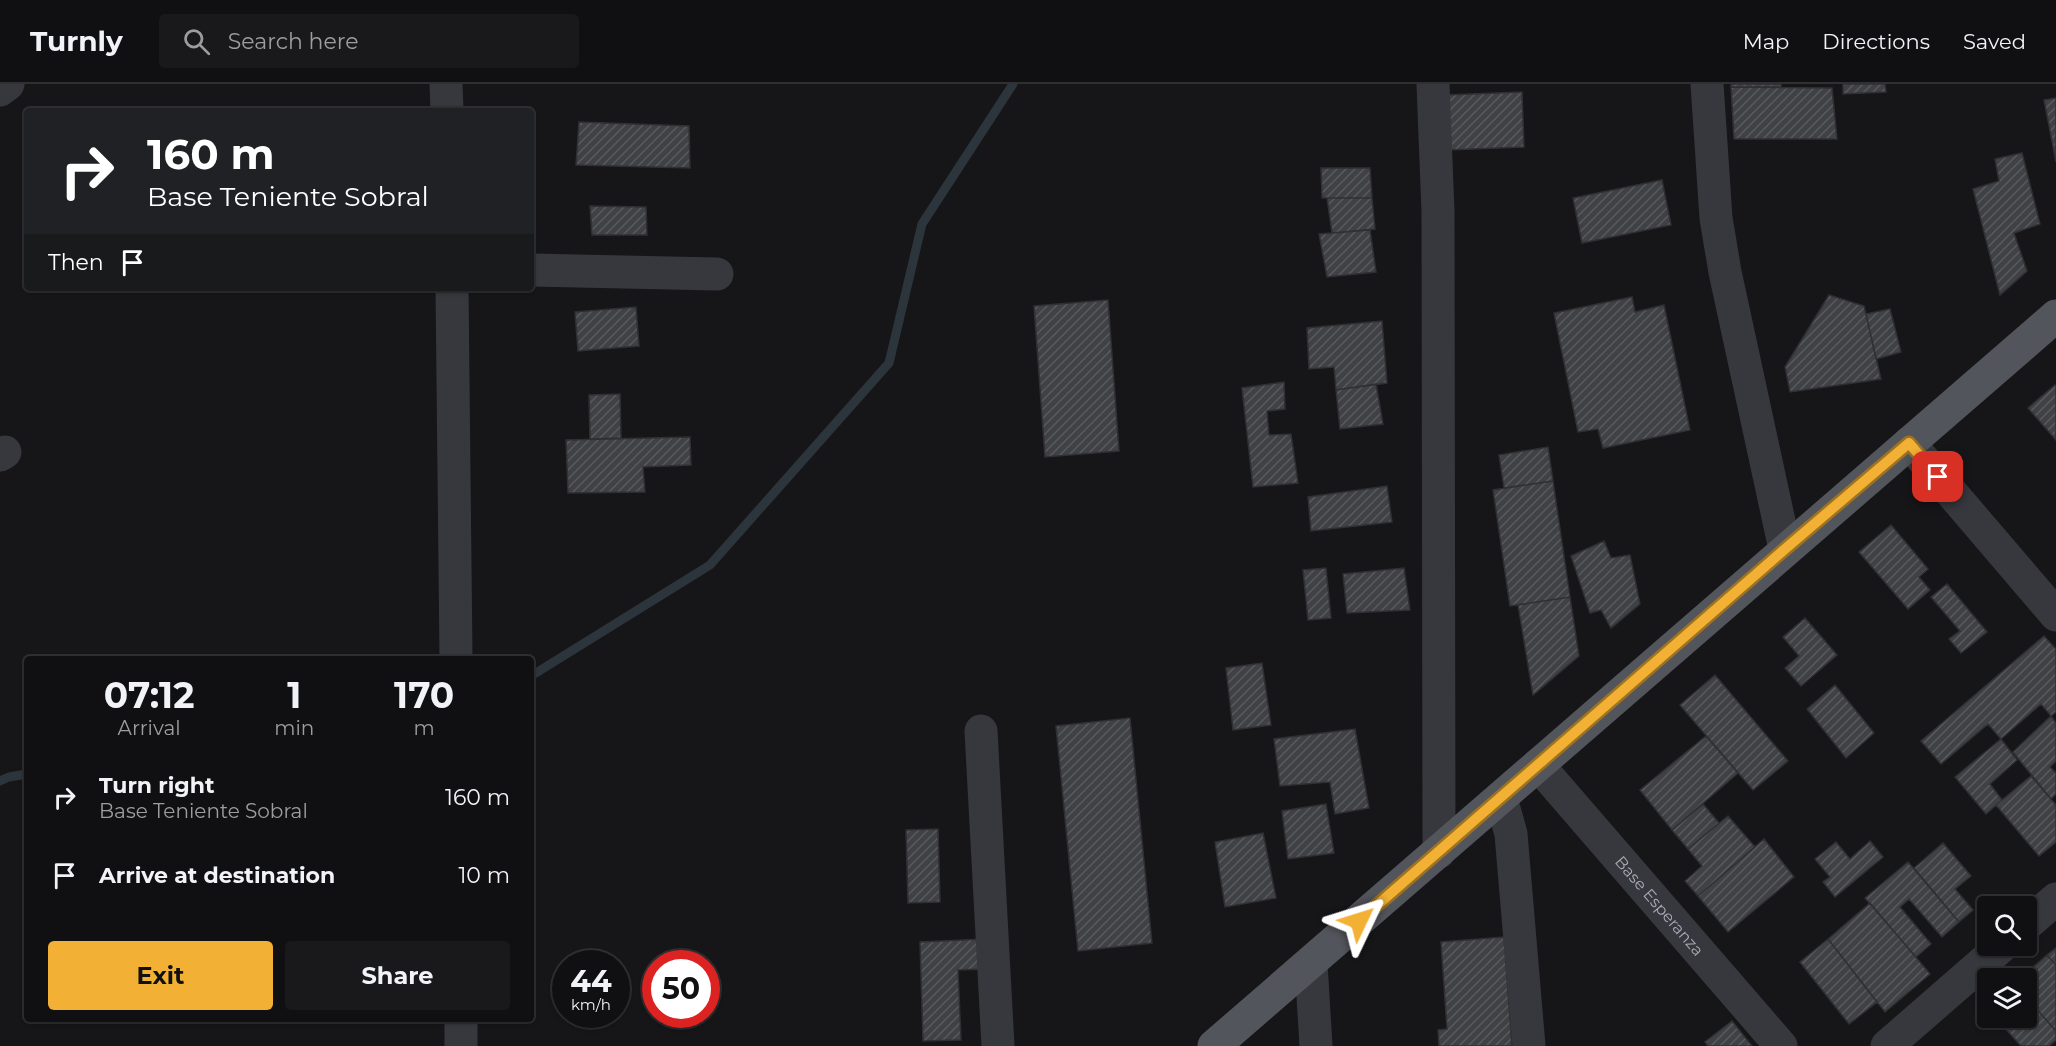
<!DOCTYPE html>
<html lang="en">
<head>
<meta charset="utf-8">
<style>
  body { margin:0; font-family:Montserrat,sans-serif; background:#19191b; color:#f1f3f6; height:100vh; display:flex; flex-direction:column; font-size:22px; white-space:nowrap }
  * { box-sizing:border-box; margin:0 }
  p { font-size:20px; color:#9c9d9f }
  .icon { flex:none; width:33px; height:33px; fill:none; stroke:currentColor; stroke-width:2; stroke-linecap:round; stroke-linejoin:round }
  .map { position:relative; flex:1; overflow:hidden }
  .drawer { position:absolute; left:24px; top:572px; width:510px; height:366px; display:flex; flex-direction:column; background:#101012; border-radius:6px; box-shadow:0 2px 4px #0004,0 0 0 2px #303032 }
  .drawer>* { flex:none }
  .guide { position:absolute; left:24px; top:24px; width:510px; height:183px; border-radius:6px; box-shadow:0 2px 4px #0004,0 0 0 2px #303032; background:#202124; color:#fff; overflow:hidden }
  .tools { position:absolute; left:1977px; top:812px; display:grid; gap:12px }
  .tools a { display:grid; place-items:center; width:60px; height:60px; border-radius:6px; background:#101012; box-shadow:0 2px 4px #0004,0 0 0 2px #303032; font-size:30px }
  .speed { position:absolute; left:552px; top:866px; display:flex; gap:12px; font-size:30px; font-weight:700; text-align:center }
  .speed>* { display:grid; place-content:center; width:78px; height:78px; border-radius:50%; background:#101012; box-shadow:0 2px 4px #0004,0 0 0 2px #303032; line-height:1 }
  .speed small { font-size:15px; font-weight:400 }
  .speed .limit { border:9px solid #d22; background:#fff; color:#111 }
  .pin { position:absolute; display:grid; place-items:center; width:51px; height:51px; color:#fff; margin:-26px; border-radius:12px; box-shadow:0 3px 9px #0006 }
  .me { position:absolute; width:66px; margin:-33px; rotate:49deg; stroke-linejoin:round; filter:drop-shadow(0 0 4px #0008) }
  .turn { display:flex; align-items:center; gap:21px; height:126px; padding:0 24px; font-size:27px }
  .turn .icon { width:78px; height:78px; stroke-width:2.5 }
  .turn b { display:block; font-size:42px; line-height:51px }
  .then { display:flex; align-items:center; height:57px; padding:0 24px; background:#0003; gap:12px; font-size:22px }
  .eta { display:flex; justify-content:space-evenly; align-items:center; height:102px; text-align:center }
  .eta b { font-size:36px; font-weight:700; line-height:42px }
  .cta { display:flex; gap:12px; margin-top:auto; padding:12px 24px }
  .cta a { flex:1; height:69px; border-radius:6px; background:#f2b134; color:#111; font-size:24px; font-weight:700; line-height:69px; text-align:center }
  .cta a+a { background:#19191b; color:#f1f3f6 }
  ul { padding:0; list-style:none }
  li { display:flex; align-items:center; gap:18px; height:78px; padding:0 24px }
  li div { flex:1 }
  li b { display:block; font-size:22px }
  li em { font-style:normal }
  header { display:flex; align-items:center; gap:36px; box-sizing:border-box; height:84px; padding:0 30px; background:#101012; border-bottom:2px solid #303032 }
  header strong { font-size:28px }
  nav { display:flex; gap:33px; margin-inline-start:auto; font-size:21px }
  .search { width:420px; height:54px; background:#19191b; display:flex; align-items:center; gap:15px; box-sizing:border-box; padding:0 21px; border-radius:6px; color:#9c9d9f; font-size:22px }
  .map>svg:first-child { display:block }
</style>
</head>
<body>
<header>
<strong>Turnly</strong>
<div class="search"><svg class="icon" aria-label="search" viewBox="0 0 24 24"><circle cx="10" cy="10" r="6"/><path d="M15 15l6 6"/></svg>Search here</div>
<nav><a>Map</a><a>Directions</a><a>Saved</a></nav>
</header>
<div class="map">
<svg width="2056" height="962" viewBox="0 0 2056 962">
  <defs>
    <pattern id="building-hatch" width="6" height="6" patternUnits="userSpaceOnUse" patternTransform="scale(1.5)"><rect width="6" height="6" fill="#404145"/><path d="M-1 1l2-2M0 6l6-6M5 7l2-2" fill="none" stroke="#595a5e"/></pattern>
  </defs>
  <rect width="100%" height="100%" fill="#161618"/>
  <g fill="none" stroke-linecap="round" stroke-linejoin="round">
    <path stroke="#2c353c" stroke-width="9" d="M 531,592 L 710,481 L 889,279 L 922,140 L 1013,0
      M 0,697 L 9,693 L 27,690"/>
  </g>
  <path fill="url(#building-hatch)" stroke="#303034" stroke-width="1.5" d="M 1731,0 L 1781,0 L 1781,3 L 1731,3 Z
    M 1843,0 L 1885,0 L 1886,8 L 1843,10 Z
    M 1731,3 L 1832,4 L 1837,55 L 1734,55 Z
    M 1522,8 L 1524,63 L 1447,66 L 1445,11 Z
    M 2056,14 L 2056,78 L 2044,16 Z
    M 579,38 L 689,42 L 690,84 L 576,81 Z
    M 2022,69 L 2040,140 L 2014,149 L 2027,187 L 2000,211 L 1973,105 L 1999,97 L 1995,75 Z
    M 1321,84 L 1370,84 L 1372,114 L 1322,114 Z
    M 1662,96 L 1671,141 L 1582,159 L 1573,114 Z
    M 1327,114 L 1372,114 L 1375,145 L 1332,149 Z
    M 590,122 L 646,123 L 647,151 L 592,151 Z
    M 1370,146 L 1376,188 L 1327,193 L 1319,150 Z
    M 1829,211 L 1864,222 L 1881,295 L 1790,308 L 1785,283 Z
    M 1632,213 L 1635,228 L 1664,221 L 1690,346 L 1603,364 L 1598,345 L 1578,348 L 1554,229 Z
    M 1108,216 L 1119,367 L 1045,373 L 1034,222 Z
    M 636,223 L 639,262 L 578,267 L 575,228 Z
    M 1890,225 L 1901,268 L 1876,275 L 1866,230 Z
    M 1382,237 L 1387,299 L 1336,306 L 1334,283 L 1309,285 L 1307,244 Z
    M 1284,298 L 1285,325 L 1267,327 L 1269,351 L 1291,350 L 1298,399 L 1253,403 L 1242,304 Z
    M 1376,300 L 1383,340 L 1340,345 L 1336,306 Z
    M 2055,301 L 2056,302 L 2056,356 L 2028,324 Z
    M 620,310 L 621,354 L 590,355 L 589,311 Z
    M 690,353 L 691,381 L 643,383 L 645,408 L 568,409 L 566,356 Z
    M 1548,363 L 1553,397 L 1504,404 L 1499,371 Z
    M 1553,397 L 1570,513 L 1510,522 L 1493,406 Z
    M 1387,402 L 1392,438 L 1311,447 L 1308,413 Z
    M 1891,441 L 1928,485 L 1919,493 L 1930,506 L 1908,525 L 1859,468 Z
    M 1604,457 L 1611,474 L 1630,471 L 1640,520 L 1611,544 L 1601,526 L 1590,529 L 1571,472 Z
    M 1326,484 L 1331,534 L 1308,536 L 1303,486 Z
    M 1404,484 L 1410,526 L 1347,529 L 1343,490 Z
    M 1947,500 L 1987,548 L 1961,569 L 1949,555 L 1960,547 L 1931,513 Z
    M 1570,513 L 1579,572 L 1533,611 L 1518,521 Z
    M 1805,534 L 1837,571 L 1801,602 L 1785,584 L 1799,572 L 1783,553 Z
    M 2044,552 L 2056,565 L 2056,628 L 2051,632 L 2041,620 L 2001,655 L 1988,640 L 1941,680 L 1921,657 Z
    M 1262,579 L 1271,641 L 1233,646 L 1226,584 Z
    M 1715,591 L 1788,677 L 1753,706 L 1680,621 Z
    M 1835,601 L 1874,649 L 1846,674 L 1807,625 Z
    M 2051,632 L 2056,639 L 2056,677 L 2050,683 L 2056,689 L 2056,710 L 2051,715 L 2013,668 Z
    M 1130,634 L 1152,859 L 1078,867 L 1056,642 Z
    M 1355,645 L 1369,724 L 1335,730 L 1330,698 L 1280,702 L 1274,655 Z
    M 1706,652 L 1738,689 L 1672,746 L 1640,706 Z
    M 2001,655 L 2017,676 L 1990,700 L 2002,716 L 1986,730 L 1955,693 Z
    M 2031,692 L 2056,721 L 2056,758 L 2039,772 L 1996,721 Z
    M 1326,720 L 1334,769 L 1288,775 L 1282,727 Z
    M 1703,720 L 1719,739 L 1688,765 L 1672,746 Z
    M 1728,732 L 1755,763 L 1698,812 L 1685,797 L 1702,782 L 1688,765 Z
    M 938,745 L 940,818 L 908,819 L 906,746 Z
    M 1263,749 L 1276,814 L 1225,823 L 1215,758 Z
    M 1764,755 L 1794,793 L 1728,848 L 1698,812 Z
    M 1870,757 L 1883,773 L 1835,813 L 1823,798 L 1830,793 L 1815,775 L 1836,758 L 1850,775 Z
    M 1943,759 L 1971,792 L 1955,805 L 1973,826 L 1959,838 L 1914,784 Z
    M 1908,778 L 1959,838 L 1942,853 L 1909,815 L 1900,823 L 1931,860 L 1916,873 L 1865,814 Z
    M 1870,819 L 1930,890 L 1885,928 L 1828,855 Z
    M 1504,853 L 1512,962 L 1439,962 L 1438,946 L 1447,945 L 1441,858 Z
    M 985,855 L 985,885 L 958,886 L 961,956 L 923,957 L 920,858 Z
    M 1828,855 L 1877,918 L 1849,940 L 1800,878 Z
    M 2056,864 L 2056,881 L 2047,871 Z
    M 2047,871 L 2056,881 L 2056,947 L 2026,913 L 2026,894 L 2021,894 Z
    M 2026,913 L 2056,947 L 2056,956 L 2049,962 L 2021,962 L 1995,933 L 2026,933 Z
    M 1732,937 L 1752,962 L 1708,962 L 1705,958 Z"/>
  <g fill="none" stroke-linecap="round" stroke-linejoin="round">
    <g stroke="#37383d" stroke-width="33">
      <path d="M 446,0 L 447,27"/>
      <path d="M 1433,0 L 1438,128 L 1439,768"/>
      <path d="M 1707,0 L 1716,134 L 1725,188 L 1785,465"/>
      <path d="M 0,6 L 8,0"/>
      <path d="M 531,186 L 717,190"/>
      <path d="M 452,204 L 456,574"/>
      <path d="M 1909,359 L 2056,531"/>
      <path d="M 0,371 L 5,368"/>
      <path d="M 981,647 L 998,962"/>
      <path id="s1" d="M 1538,681 L 1781,962"/>
      <path d="M 1501,714 L 1511,750 L 1529,962"/>
      <path d="M 2026,841 L 2056,815"/>
      <path d="M 1311,879 L 1316,962"/>
      <path d="M 461,934 L 461,962"/>
      <path d="M 1887,962 L 2003,861"/>
    </g>
    <path stroke="#53555c" stroke-width="33" d="M 1214,962 C 1495,719 1775,475 2056,232"/>
  </g>
  <g fill="none" stroke-linecap="round" stroke-linejoin="round">
    <defs>
      <path id="route" d="M 1359,837 L 1785,465 L 1909,359 L 1938,393"/>
    </defs>
    <use href="#route" stroke="#9d7322" stroke-width="15"/>
    <use href="#route" stroke="#f2b134" stroke-width="10"/>
  </g>
  <g text-anchor="middle" stroke-width="5" stroke-linejoin="round" paint-order="stroke">
    <g font-size="16" fill="#a8adb8" stroke="#111113">
      <text dy="6" stroke="none"><textPath href="#s1" startOffset="186">Base Esperanza</textPath></text>
    </g>
  </g>
</svg>
<div class="tools">
<a><svg class="icon" aria-label="search" viewBox="0 0 24 24"><circle cx="10" cy="10" r="6"/><path d="M15 15l6 6"/></svg></a>
<a><svg class="icon" aria-label="layers" viewBox="0 0 24 24"><path d="M12 4l9 5-9 5-9-5zM3 14l9 5 9-5"/></svg></a>
</div>
<div class="speed"><div>44<small>km/h</small></div><div class="limit">50</div></div>
<div class="pin" style="left:1938px;top:393px;background:#d93025"><svg class="icon" aria-label="arrive" viewBox="0 0 24 24"><path d="M6 21V4h12l-3 4 3 4H6"/></svg></div>
<svg class="me" style="left:1359px;top:837px" viewBox="-20 -20 40 40"><path d="M0-17L14 15 0 8-14 15z" fill="#f2b134" stroke="#fff" stroke-width="4"/></svg>
<div class="guide">
<div class="turn"><svg class="icon" aria-label="right" viewBox="0 0 24 24"><path d="M7 20v-9h11M14 6l5 5-5 5"/></svg><div><b>160 m</b>Base Teniente Sobral</div></div>
<div class="then">Then<svg class="icon" aria-label="arrive" viewBox="0 0 24 24"><path d="M6 21V4h12l-3 4 3 4H6"/></svg></div>
</div>
<section class="drawer">
<div class="eta">
<div><b>07:12</b><p>Arrival</p></div>
<div><b>1</b><p>min</p></div>
<div><b>170</b><p>m</p></div>
</div>
<ul>
<li><svg class="icon" aria-label="right" viewBox="0 0 24 24"><path d="M7 20v-9h11M14 6l5 5-5 5"/></svg><div><b>Turn right</b><p>Base Teniente Sobral</p></div><em>160 m</em></li>
<li><svg class="icon" aria-label="arrive" viewBox="0 0 24 24"><path d="M6 21V4h12l-3 4 3 4H6"/></svg><div><b>Arrive at destination</b></div><em>10 m</em></li>
</ul>
<div class="cta"><a>Exit</a><a>Share</a></div>
</section>
</div>
</body>
</html>
